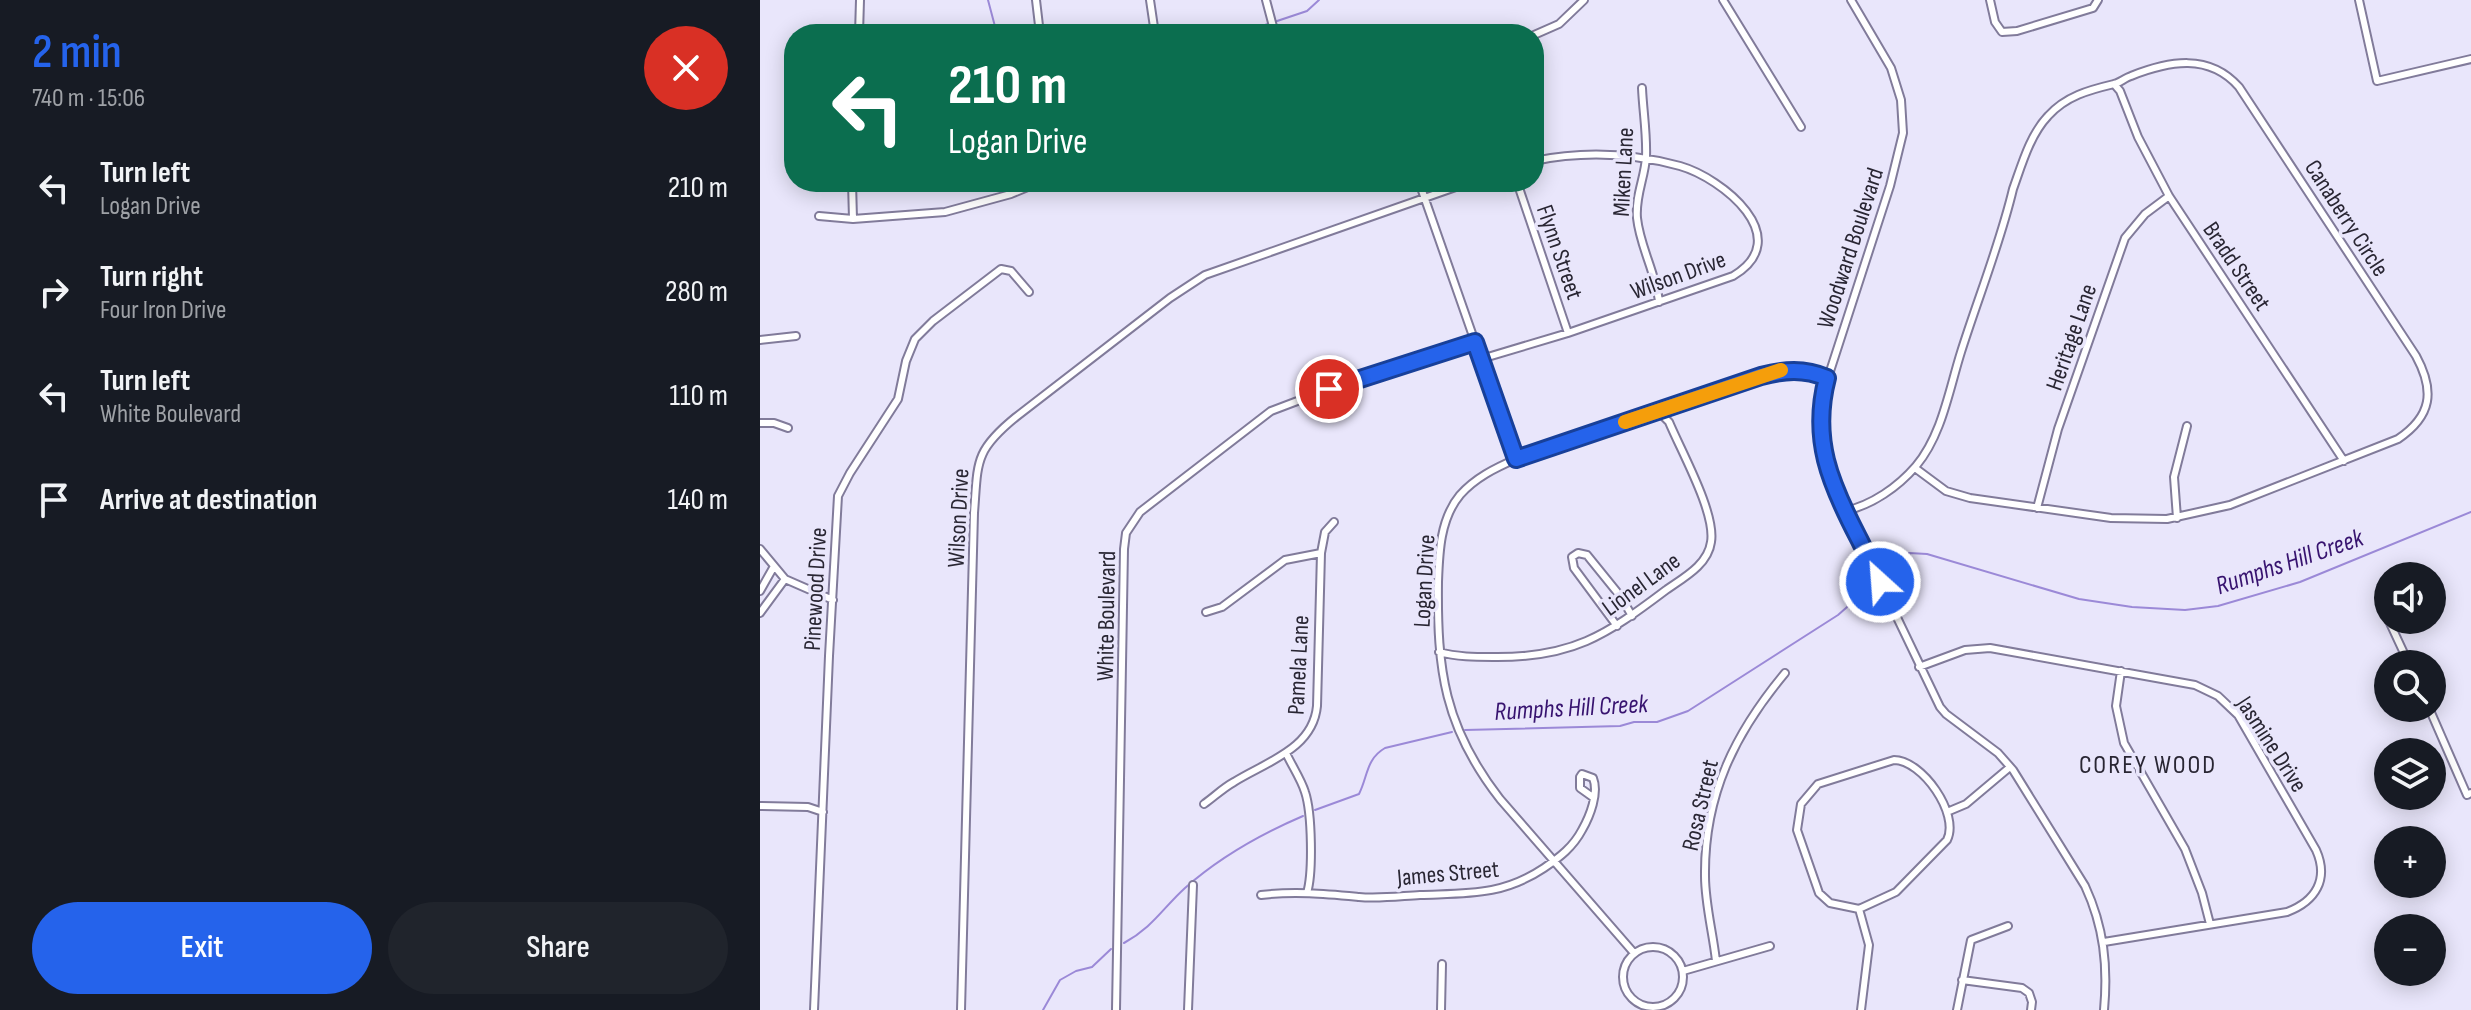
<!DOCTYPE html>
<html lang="en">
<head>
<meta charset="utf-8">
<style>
  body { margin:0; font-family:"Sofia Sans Condensed",sans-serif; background:#20242c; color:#f1f3f6; height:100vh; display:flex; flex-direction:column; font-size:30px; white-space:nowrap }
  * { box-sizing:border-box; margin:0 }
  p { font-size:26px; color:#9ea1a6 }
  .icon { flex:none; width:44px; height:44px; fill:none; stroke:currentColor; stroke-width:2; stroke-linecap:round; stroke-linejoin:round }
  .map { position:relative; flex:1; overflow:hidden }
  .drawer { display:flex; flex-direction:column; background:#171b24; width:760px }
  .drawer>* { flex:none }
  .guide { position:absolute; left:24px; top:24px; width:760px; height:168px; border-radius:32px; box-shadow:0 4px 20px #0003; background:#0b6e4f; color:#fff; overflow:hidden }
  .buttons { position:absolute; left:1614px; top:562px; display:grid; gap:16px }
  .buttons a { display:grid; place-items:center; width:72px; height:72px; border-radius:50%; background:#171b24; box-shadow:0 4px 20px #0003; font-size:40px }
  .pin { position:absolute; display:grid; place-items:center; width:68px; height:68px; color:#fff; margin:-34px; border:4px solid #fff; border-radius:50%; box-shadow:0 2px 8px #0007 }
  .me { position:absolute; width:88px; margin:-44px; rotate:334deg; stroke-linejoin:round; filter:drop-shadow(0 0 6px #0008) }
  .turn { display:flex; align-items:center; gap:28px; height:168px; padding:0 32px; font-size:36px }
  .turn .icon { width:104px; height:104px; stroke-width:2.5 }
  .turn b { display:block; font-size:56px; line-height:68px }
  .round { display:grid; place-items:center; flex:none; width:84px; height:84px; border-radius:42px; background:#20242c }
  .headline { display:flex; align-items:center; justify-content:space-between; height:136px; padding:0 32px }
  h1 { font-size:48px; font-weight:600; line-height:60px; color:#2563eb }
  .primary-button { display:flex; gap:16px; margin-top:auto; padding:16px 32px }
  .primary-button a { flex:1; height:92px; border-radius:48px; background:#2563eb; color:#fff; font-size:32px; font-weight:600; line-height:92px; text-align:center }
  .primary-button a+a { background:#20242c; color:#f1f3f6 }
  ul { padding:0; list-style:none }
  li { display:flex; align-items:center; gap:24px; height:104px; padding:0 32px }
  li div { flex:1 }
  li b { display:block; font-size:30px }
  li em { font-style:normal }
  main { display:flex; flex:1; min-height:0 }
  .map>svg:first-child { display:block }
</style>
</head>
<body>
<main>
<section class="drawer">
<div class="headline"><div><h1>2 min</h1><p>740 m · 15:06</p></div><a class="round" style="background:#d93025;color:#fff"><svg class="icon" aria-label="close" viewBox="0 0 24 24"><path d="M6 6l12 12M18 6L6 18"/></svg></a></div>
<ul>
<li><svg class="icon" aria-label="left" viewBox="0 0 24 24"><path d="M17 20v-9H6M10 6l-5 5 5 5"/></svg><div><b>Turn left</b><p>Logan Drive</p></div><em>210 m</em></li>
<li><svg class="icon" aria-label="right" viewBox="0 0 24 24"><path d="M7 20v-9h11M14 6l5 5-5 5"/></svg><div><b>Turn right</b><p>Four Iron Drive</p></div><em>280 m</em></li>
<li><svg class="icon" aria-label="left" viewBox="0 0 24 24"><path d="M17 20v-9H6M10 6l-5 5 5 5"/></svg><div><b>Turn left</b><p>White Boulevard</p></div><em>110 m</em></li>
<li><svg class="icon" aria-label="arrive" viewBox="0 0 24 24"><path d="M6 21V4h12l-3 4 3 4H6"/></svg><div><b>Arrive at destination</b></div><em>140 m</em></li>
</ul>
<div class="primary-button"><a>Exit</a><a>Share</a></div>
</section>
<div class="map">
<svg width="1711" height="1010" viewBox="0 0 1711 1010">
  <rect width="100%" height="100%" fill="#e9e6fb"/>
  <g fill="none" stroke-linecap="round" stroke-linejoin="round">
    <path stroke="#9b89d7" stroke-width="2" d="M 228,0 L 237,34
      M 478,34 L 547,11 L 559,0
      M 1122,569 L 1149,553 L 1167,554 L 1319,599 L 1372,607 L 1425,610 L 1458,606 L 1540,582 L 1711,512
      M 705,730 L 860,726 L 874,722 L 897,722 L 928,711 L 1078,615 L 1103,593 L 1110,576
      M 555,810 L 599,794 C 608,776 606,759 625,748 L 692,732
      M 364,943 C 393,927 402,909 425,888 C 460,857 501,834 543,816
      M 283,1010 L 300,980 L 316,971 L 332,967 L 351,949"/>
    <defs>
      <path id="minor" d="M 276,0 L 280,34
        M 390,0 L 395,34
        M 506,0 L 515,34
        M 963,0 L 1041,127
        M 1091,0 L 1131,68 L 1141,100 L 1143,133 L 1130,186 L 1062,396 L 1061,445 L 1072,482 L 1180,707 L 1186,714 L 1238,753 L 1253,770 L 1325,886 C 1344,927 1348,966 1344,1010
        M 1230,0 L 1235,22 L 1242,32 L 1257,31 L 1333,8 L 1338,0
        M 1599,0 L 1617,81 L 1711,59
        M 99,34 L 100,0
        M 774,35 L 799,24 L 824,0
        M 1354,84 L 1360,91 L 1378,137 L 1409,196 L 1584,461
        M 882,88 C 883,111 887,134 886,157 C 885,177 875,196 877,218 C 880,247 896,273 899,302
        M 92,182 L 93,219
        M 659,182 L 756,459
        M 757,182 L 808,333
        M 59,216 L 93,219 L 185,212 L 251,194 L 280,182
        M 0,340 L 36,336
        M 721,359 L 808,333 L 973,276 C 1037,238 962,178 920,166 C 872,153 822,151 774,161
        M 0,423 L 14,423 L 28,428
        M 1277,508 L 1298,429 L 1365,238 L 1385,214 L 1409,196
        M 1085,511 C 1112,505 1138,487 1156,466 C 1182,435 1189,390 1201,352 C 1218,298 1240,244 1253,189 C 1262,164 1270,135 1288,116 C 1306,96 1329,90 1354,84 C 1359,83 1365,78 1371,76 C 1409,61 1449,53 1479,87 L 1656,356 C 1675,391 1672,416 1638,439 L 1470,505 L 1407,519 L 1351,518 L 1210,498 L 1186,491 L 1155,468
        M 1417,518 L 1414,477 L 1427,426
        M 0,549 L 25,579 L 73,600
        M 0,591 L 13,568
        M 446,612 L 462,607 L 525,560 L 561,553
        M 0,613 L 25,579
        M 1629,621 L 1649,664
        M 857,626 L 814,568 L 812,557 L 818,553 L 827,555 L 861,597 L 872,616
        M 679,652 C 697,657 715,657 733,657 C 812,658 845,636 906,590 C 923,578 948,565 951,542 C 956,513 921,451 909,422 L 898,411
        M 1159,667 L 1205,650 L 1230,648 L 1435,685 L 1458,696 L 1478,715 L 1556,850 C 1569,879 1556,901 1527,912 L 1344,942
        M 1361,671 L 1356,706 L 1364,743 L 1425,849 L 1442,893 L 1450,924
        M 1669,708 L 1707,795 L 1711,793
        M 526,753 C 532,766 541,779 545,792 C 552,813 553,873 547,893
        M 1134,760 C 1162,760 1200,814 1187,840 L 1136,892 L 1099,909 L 1070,903 L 1059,893 L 1037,830 L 1041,804 L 1058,784 Z
        M 444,804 C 454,797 463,788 474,782 C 506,762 553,749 557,706 L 561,553 L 565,532 L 574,522
        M 0,806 L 48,807 L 63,812
        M 1187,812 L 1206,804 L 1250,767
        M 501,895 C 535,891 566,894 599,897 C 619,899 641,896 660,895 C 708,893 742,896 784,868 C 800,857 813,847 822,830 C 830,816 839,793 833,778 L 822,774 L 820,777 L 820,788 L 834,798
        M 1099,909 L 1109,945 L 1101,1010
        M863 977a30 30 0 1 1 60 0a30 30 0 1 1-60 0Z
        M 874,953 L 740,799 C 684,727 677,670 678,582 C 679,553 680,519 700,495 C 715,478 735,468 756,459 L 1020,370 L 1054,372 L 1067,378
        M 956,961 C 953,933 945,904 945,876 C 944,795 975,733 1025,673
        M 923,971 L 1010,946
        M 1202,980 L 1262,988 L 1269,993 L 1272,1002 L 1271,1010
        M 54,1010 L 69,656 L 78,496 L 90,473 L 138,399 L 146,361 L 155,339 L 173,321 L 241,269 L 251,271 L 269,292
        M 201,1010 L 214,513 C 218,462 214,451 256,417 L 410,298 L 445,275 L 710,182
        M 356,1010 L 364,549 L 366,533 L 380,512 L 511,411 L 569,389 L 715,342
        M 428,1010 L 433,885
        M 681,1010 L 682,964
        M 1197,1010 L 1211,940 L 1248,926"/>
    </defs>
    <use href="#minor" stroke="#817b9a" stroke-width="10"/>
    <use href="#minor" stroke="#fff" stroke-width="6"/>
  </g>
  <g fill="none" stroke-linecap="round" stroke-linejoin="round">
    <defs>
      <path id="route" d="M 569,389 L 715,342 L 756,459 L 1001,376 C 1024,370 1044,368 1067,378 C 1051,439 1070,483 1098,537 C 1106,552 1112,568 1120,582"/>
    </defs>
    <use href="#route" stroke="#184099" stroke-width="20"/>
    <use href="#route" stroke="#2563eb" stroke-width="14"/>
    <path stroke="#f59e0b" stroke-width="14" d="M 865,422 L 1021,370"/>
  </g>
  <g text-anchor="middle" stroke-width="7" stroke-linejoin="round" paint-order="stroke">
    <g font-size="24" fill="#292633" stroke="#e9e6fb">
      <text transform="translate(863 172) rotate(-87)" y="8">Miken Lane</text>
      <text transform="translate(1587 218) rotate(57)" y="8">Canaberry Circle</text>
      <text transform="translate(1090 248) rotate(-72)" y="8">Woodward Boulevard</text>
      <text transform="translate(800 252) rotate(71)" y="8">Flynn Street</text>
      <text transform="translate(1477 266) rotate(56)" y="8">Bradd Street</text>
      <text transform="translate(918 275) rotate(-20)" y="8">Wilson Drive</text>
      <text transform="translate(1311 337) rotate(-71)" y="8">Heritage Lane</text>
      <text transform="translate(198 518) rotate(-87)" y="8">Wilson Drive</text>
      <text transform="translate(664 581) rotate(-87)" y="8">Logan Drive</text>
      <text transform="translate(881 584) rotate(-36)" y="8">Lionel Lane</text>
      <text transform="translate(55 589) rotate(-87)" y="8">Pinewood Drive</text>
      <text transform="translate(346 616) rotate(-89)" y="8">White Boulevard</text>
      <text transform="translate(538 665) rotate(-87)" y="8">Pamela Lane</text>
      <text transform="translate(1512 744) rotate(57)" y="8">Jasmine Drive</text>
      <text transform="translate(940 805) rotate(-77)" y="8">Rosa Street</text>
      <text transform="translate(688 873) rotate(-5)" y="8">James Street</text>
    </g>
    <g font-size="26" font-style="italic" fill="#37136f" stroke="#e9e6fb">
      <text transform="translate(1529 561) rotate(-19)" y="9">Rumphs Hill Creek</text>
      <text transform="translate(811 707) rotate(-3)" y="9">Rumphs Hill Creek</text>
    </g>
    <g font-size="26" letter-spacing="2" fill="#292633" stroke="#e9e6fb">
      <text x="1388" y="773">COREY WOOD</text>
    </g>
  </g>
</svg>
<div class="buttons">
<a><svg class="icon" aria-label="sound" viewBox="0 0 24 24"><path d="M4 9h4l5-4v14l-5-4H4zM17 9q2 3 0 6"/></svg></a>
<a><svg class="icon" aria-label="search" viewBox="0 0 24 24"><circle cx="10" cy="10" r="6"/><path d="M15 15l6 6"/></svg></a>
<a><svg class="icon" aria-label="layers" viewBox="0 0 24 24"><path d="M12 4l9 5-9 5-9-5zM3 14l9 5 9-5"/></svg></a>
<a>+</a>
<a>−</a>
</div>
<div class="pin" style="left:569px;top:389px;background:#d93025"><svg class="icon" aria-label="arrive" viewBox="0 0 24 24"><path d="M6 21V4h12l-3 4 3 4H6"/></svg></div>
<svg class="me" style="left:1120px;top:582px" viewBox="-20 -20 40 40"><circle r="17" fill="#2563eb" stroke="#fff" stroke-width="3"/><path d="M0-11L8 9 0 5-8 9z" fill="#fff"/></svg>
<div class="guide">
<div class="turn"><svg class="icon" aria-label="left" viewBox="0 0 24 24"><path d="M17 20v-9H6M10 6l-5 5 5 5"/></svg><div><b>210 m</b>Logan Drive</div></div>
</div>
</div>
</main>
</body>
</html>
